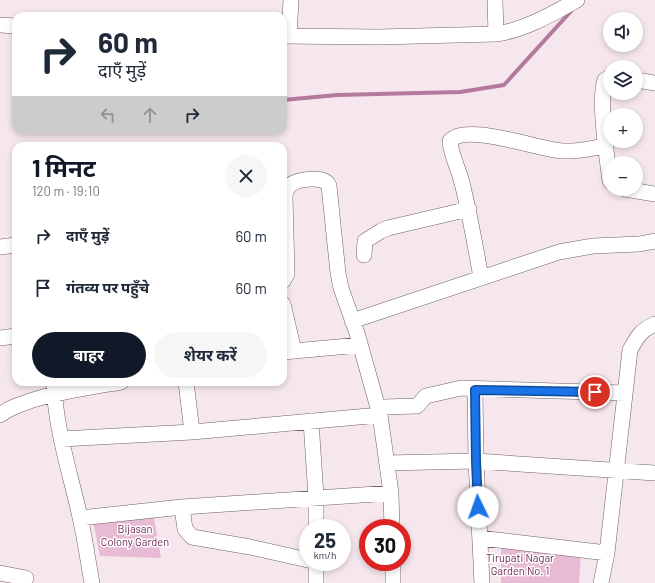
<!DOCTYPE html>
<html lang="hi">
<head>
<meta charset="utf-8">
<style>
  body { margin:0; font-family:Barlow,"Noto Sans Devanagari",sans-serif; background:#f6f6f7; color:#1f2937; height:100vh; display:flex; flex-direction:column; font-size:15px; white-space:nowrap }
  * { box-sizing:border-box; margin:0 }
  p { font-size:13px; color:#747a83 }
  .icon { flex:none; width:22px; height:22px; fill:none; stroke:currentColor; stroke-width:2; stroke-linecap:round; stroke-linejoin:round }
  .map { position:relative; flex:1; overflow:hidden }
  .details { position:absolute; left:12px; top:142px; width:275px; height:244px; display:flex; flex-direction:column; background:#fff; border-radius:12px; box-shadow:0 2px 6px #0003 }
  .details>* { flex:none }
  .hud { position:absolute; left:12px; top:12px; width:275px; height:122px; border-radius:12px; box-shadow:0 2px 6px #0003; background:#fff; color:#1f2937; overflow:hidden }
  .controls { position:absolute; left:603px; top:12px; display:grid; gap:8px }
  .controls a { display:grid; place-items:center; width:40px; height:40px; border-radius:50%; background:#fff; box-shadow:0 2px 6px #0003; font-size:20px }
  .speed { position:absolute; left:299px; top:519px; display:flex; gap:8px; font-size:20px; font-weight:700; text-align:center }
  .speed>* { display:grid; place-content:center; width:52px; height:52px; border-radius:50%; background:#fff; box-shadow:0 2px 6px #0003; line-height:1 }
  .speed small { font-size:10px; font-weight:400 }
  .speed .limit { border:6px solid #d22; background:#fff; color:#111 }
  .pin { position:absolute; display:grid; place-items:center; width:34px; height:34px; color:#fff; margin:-17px; border:2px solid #fff; border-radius:50%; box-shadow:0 1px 4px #0007 }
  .me { position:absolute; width:44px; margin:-22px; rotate:357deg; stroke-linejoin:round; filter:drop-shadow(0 0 3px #0008) }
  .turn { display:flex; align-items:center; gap:14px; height:84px; padding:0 20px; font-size:18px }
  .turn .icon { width:52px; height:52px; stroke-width:2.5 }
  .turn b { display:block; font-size:28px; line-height:34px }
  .lanes { display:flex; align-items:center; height:38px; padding:0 20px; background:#0003; justify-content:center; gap:20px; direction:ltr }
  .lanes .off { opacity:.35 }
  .round { display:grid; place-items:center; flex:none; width:42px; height:42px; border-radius:21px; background:#f6f6f7 }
  .overview { display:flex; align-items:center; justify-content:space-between; height:68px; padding:0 20px }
  h1 { font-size:24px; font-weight:700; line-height:30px; color:#111827 }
  .primary-button { display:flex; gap:8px; margin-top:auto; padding:8px 20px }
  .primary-button a { flex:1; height:46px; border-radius:24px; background:#111827; color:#fff; font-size:16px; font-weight:700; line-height:46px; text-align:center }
  .primary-button a+a { background:#f6f6f7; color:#1f2937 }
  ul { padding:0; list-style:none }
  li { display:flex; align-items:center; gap:12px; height:52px; padding:0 20px }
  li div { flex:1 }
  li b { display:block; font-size:15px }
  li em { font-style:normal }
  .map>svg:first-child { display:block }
</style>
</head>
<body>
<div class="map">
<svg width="655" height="583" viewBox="0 0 655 583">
  <rect width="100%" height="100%" fill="#f6e6ee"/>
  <path fill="#e8bbd4" d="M 153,512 L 161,558 L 100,556 L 93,520 Z
    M 501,544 L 581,554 L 579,583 L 501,583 Z"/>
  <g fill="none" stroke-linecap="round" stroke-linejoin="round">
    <path stroke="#b47a9b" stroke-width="4" d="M 283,100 L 337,95 L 460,92 L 504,85 L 573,9"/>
    <defs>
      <path id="minor" d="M 495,0 L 496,34
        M 0,25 L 16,26
        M 283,36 L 379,37 L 496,34 C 525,30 552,14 577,0
        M 289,36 L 291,0
        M 610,77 L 605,80 C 598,99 607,158 610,181
        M 636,80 L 655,83
        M 625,189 L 655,194
        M 0,247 L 16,245
        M 364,255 L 365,241 L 381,231 L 388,228 L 469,209
        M 481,277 C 475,246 470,214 462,183 C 459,169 451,156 450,141 C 466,122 539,150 563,151 C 577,152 592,148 605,146
        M 283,281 L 287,274 L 285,197 C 285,192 286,189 290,185 C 298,179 325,175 329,186 L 338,273 L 341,288 L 357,333 L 380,415 L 391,493 L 392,528
        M 283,304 L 294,351
        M 352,321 L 559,252 L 593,246 L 639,244 L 655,241
        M 0,338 L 16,336
        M 283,352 L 360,345
        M 54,382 C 55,428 70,472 80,517 C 85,539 88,561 92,583
        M 186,382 L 192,432
        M 475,390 L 476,461 L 482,583
        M 0,415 C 10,407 21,404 33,400 C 62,391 92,387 121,382
        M 311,421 L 316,497 L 316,528
        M 61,439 L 192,432 L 380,415 L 381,408 L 383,407 L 417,406 L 426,396 L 461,388 L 625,393
        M 387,463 L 476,461 L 655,473
        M 182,507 L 185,529 L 192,537 L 250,547 L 308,560
        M 80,518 L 182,507 L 391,493
        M 480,538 L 607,553
        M 393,562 L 393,583
        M 0,573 L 26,578
        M 316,583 L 316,562
        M 601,583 L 607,553 L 630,350 C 637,337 641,330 655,324"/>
    </defs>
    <use href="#minor" stroke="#6e6168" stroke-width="16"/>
    <use href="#minor" stroke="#fff" stroke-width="15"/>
  </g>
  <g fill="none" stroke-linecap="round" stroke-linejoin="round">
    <defs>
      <path id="route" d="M 478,507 L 476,461 L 475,390 L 595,392"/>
    </defs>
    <use href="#route" stroke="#114b97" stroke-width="10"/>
    <use href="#route" stroke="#1a73e8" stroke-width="7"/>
  </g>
  <g text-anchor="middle" stroke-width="3" stroke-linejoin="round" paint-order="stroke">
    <g font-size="11" fill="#6f2955" stroke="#fff">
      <text x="135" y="533">Bijasan<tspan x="135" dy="13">Colony Garden</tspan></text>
      <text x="520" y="562">Tirupati Nagar<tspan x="520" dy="13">Garden No. 1</tspan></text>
    </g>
  </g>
</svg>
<div class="controls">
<a><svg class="icon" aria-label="sound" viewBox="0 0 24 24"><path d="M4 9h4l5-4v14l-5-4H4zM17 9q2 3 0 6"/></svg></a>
<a><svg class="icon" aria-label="layers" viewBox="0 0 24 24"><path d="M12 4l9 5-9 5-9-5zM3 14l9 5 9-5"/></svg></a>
<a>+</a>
<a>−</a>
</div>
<div class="speed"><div>25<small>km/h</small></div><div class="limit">30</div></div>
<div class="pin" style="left:595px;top:392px;background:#d93025"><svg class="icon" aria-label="arrive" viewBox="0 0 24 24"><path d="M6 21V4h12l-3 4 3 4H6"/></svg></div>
<svg class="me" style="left:478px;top:507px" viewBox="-20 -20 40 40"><circle r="19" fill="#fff"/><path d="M0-13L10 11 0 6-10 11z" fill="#1a73e8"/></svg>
<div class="hud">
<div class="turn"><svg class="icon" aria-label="right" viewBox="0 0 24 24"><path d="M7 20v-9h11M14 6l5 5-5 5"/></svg><div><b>60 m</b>दाएँ मुड़ें</div></div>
<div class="lanes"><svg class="icon off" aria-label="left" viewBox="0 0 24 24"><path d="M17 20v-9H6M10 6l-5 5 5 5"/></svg><svg class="icon off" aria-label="ahead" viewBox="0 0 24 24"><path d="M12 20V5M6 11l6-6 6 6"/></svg><svg class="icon" aria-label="right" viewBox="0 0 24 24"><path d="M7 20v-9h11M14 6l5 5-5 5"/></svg></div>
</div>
<section class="details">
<div class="overview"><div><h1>1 मिनट</h1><p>120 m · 19:10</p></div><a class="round"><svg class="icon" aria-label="close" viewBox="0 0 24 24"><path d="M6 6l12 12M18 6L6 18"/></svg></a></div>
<ul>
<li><svg class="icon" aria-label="right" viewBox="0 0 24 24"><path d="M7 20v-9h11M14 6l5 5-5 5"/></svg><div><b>दाएँ मुड़ें</b></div><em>60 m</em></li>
<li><svg class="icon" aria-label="arrive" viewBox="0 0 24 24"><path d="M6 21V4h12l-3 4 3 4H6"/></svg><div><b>गंतव्य पर पहुँचे</b></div><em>60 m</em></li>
</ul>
<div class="primary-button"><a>बाहर</a><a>शेयर करें</a></div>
</section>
</div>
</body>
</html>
